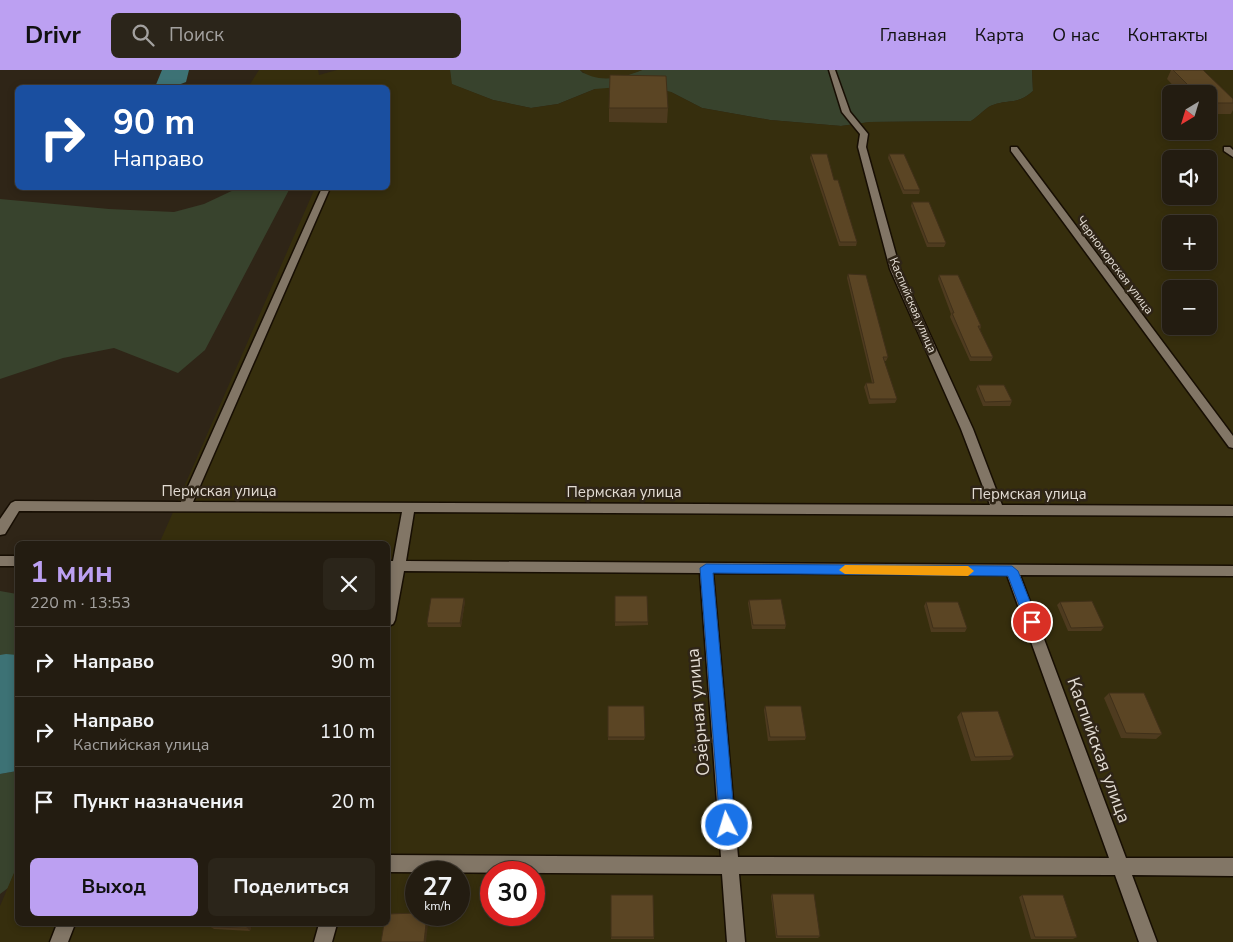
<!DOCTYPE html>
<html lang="ru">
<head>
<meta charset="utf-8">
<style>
  body { margin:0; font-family:"Nunito Sans",sans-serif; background:#2b251a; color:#f1f3f6; height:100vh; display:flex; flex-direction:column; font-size:19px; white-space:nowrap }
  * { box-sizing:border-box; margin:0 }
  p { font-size:16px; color:#a3a19f }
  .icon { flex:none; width:28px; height:28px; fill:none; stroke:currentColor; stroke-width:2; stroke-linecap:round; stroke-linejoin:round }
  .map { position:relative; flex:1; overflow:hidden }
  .details { position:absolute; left:15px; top:471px; width:375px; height:385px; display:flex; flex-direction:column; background:#231c11; border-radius:8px; box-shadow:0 2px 8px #0003,0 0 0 1px #403a31 }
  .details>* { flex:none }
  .banner { position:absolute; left:15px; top:15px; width:375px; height:105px; border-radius:8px; box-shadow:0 2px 8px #0003,0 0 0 1px #403a31; background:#1a4fa0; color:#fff; overflow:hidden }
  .needle { width:32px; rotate:218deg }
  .tools { position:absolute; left:1162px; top:15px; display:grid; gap:10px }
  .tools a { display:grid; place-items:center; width:55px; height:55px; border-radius:8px; background:#231c11; box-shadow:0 2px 8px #0003,0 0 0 1px #403a31; font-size:25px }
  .speed { position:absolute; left:405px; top:791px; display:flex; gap:10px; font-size:25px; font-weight:700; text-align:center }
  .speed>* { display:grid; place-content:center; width:65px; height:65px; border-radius:50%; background:#231c11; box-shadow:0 2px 8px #0003,0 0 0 1px #403a31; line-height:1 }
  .speed small { font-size:12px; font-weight:400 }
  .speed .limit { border:8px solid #d22; background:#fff; color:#111 }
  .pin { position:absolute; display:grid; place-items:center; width:42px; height:42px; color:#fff; margin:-21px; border:2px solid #fff; border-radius:50%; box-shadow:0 1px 5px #0007 }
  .me { position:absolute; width:55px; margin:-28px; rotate:355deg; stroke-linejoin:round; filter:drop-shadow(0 0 4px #0008) }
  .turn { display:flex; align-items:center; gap:18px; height:105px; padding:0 15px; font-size:22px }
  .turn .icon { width:65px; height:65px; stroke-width:2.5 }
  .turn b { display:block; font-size:35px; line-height:42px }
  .round { display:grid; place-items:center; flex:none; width:52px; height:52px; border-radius:8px; background:#2b251a }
  .headline { display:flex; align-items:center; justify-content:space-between; height:85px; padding:0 15px }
  h1 { font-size:30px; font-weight:700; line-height:38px; color:#bca0f2 }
  .action { display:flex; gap:10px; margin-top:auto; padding:10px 15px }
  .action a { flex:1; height:58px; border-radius:8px; background:#bca0f2; color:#111; font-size:20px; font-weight:700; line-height:58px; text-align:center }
  .action a+a { background:#2b251a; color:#f1f3f6 }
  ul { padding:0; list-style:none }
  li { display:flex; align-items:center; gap:15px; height:70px; padding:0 15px; border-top:1px solid #403a31 }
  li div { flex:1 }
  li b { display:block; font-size:19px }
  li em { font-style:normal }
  header { display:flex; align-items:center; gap:30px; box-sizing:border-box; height:70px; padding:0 25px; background:#bca0f2; color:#111 }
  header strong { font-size:24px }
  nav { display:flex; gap:28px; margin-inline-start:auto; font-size:18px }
  .search { width:350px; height:45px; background:#2b251a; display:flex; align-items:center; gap:12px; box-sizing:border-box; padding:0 18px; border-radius:8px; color:#a3a19f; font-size:19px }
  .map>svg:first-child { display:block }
</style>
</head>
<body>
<header>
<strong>Drivr</strong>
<div class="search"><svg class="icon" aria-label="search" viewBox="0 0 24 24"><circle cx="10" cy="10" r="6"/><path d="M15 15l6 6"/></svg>Поиск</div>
<nav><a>Главная</a><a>Карта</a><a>О нас</a><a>Контакты</a></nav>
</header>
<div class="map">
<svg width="1233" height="872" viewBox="0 0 1233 872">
  <rect width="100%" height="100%" fill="#2f2517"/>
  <path fill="#38432d" d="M 450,0 L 580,0 L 583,3 L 617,8 L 642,0 L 1032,0 L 1033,21 C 1018,35 1009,29 993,35 C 986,37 978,47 971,51 L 870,52 L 841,56 L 770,50 L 702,38 L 671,22 L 595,19 L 558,34 L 531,38 L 493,30 L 451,14 Z
    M 238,118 L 290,118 L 205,280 L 178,303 L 114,278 L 63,288 L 0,309 L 0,129 L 109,139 L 174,142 L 204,134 Z
    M 0,521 L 17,524 L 17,585 L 0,585 Z
    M 17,701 L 17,796 L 8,818 L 0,824 L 0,704 Z"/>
  <path fill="#362e0d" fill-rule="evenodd" d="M 259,0 L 318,0 L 319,5 L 337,0 L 450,0 L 452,14 L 493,30 L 531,38 L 558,34 L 595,19 L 645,15 L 671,22 L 702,38 L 770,50 L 841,56 L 870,52 L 971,51 C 978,47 986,37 993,35 C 1009,29 1018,35 1033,21 L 1032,0 L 1233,0 L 1233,872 L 0,872 L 0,836 L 17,796 L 18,854 L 388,854 L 388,474 L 159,474 L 315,118 L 388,118 L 388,18 L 248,17 ZM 1171,24 L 1209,24 L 1209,61 L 1171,61 ZM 1171,89 L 1209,89 L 1209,126 L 1171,126 ZM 1171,154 L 1209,154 L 1209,191 L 1171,191 ZM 1171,219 L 1209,219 L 1209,256 L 1171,256 ZM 416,802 L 459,802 L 459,845 L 416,845 ZM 491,802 L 534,802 L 534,845 L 491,845 Z
    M 580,0 L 642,0 C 623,8 597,14 580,0 Z"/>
  <path fill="#3d7275" d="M 162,0 L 189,0 L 186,12 L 173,17 L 155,17 Z
    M 6,584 L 17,585 L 17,701 L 0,704 L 0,585 Z"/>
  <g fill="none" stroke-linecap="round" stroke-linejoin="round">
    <defs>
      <path id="minor" d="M 829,0 L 835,0 L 850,42 L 868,64 L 866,77 L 900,199 L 973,359 L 1002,435 L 1233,436 L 1233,446 L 414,442 L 406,491 L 1233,496 L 1233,506 L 1020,505 L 1126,788 L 1233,788 L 1233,806 L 1132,805 L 1157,872 L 1139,872 L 1115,805 L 739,804 L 745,872 L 727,872 L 722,804 L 388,802 L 388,785 L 721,787 L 700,503 L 404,501 L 395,550 L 393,554 L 388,556 L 388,517 L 390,501 L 388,501 L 388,491 L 393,491 L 402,442 L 19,441 L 5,464 L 0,465 L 0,449 L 11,433 L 15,431 L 181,432 L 322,118 L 330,118 L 193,432 L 990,435 L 961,359 L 890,199 L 858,77 L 860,64 L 842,42 ZM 713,503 L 1007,505 L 1109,788 L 738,787 Z
        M 1011,77 L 1017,77 L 1233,366 L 1233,378 L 1229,377 L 1011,81 Z
        M 1224,77 L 1230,77 L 1233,80 L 1233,87 L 1224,81 Z
        M 0,486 L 18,486 L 18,496 L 0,496 Z
        M 57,854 L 75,854 L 68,872 L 50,872 Z
        M 319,854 L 337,854 L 332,872 L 314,872 Z"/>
    </defs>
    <use href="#minor" stroke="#170e03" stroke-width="3"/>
    <use href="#minor" fill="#827666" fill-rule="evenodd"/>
  </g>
  <path fill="#4e3b1f" d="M 1171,0 L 1203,0 L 1233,29 L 1233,40 L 1231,44 L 1209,44 L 1209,24 L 1181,24 L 1167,9 Z
    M 609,38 L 668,38 L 667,53 L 609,52 Z
    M 811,84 L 834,110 L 857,172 L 856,176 L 839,176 L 810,88 Z
    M 889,84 L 920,120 L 919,124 L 903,124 L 888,88 Z
    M 912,132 L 946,173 L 944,177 L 927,177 L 911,136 Z
    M 848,204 L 888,287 L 886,291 L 884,291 L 897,329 L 895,333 L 869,334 L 864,317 L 866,313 L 872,313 L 847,208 Z
    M 939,205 L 981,256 L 980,260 L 993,287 L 991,291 L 970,291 L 950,247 L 951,244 L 938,209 Z
    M 978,315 L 1012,331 L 1010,336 L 983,336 L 976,319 Z
    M 615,526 L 648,552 L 648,555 L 615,556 Z
    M 749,530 L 786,555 L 785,559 L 752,559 L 748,533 Z
    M 465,531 L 461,557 L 428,557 L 427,553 Z
    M 926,532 L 967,558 L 965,562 L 931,562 L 924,536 Z
    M 1060,532 L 1104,557 L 1101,561 L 1068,561 L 1057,535 Z
    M 1109,623 L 1162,664 L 1156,669 L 1121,668 L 1104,628 Z
    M 608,636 L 645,667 L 644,670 L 608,670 Z
    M 765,636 L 806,667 L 805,670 L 768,671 L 764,640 Z
    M 961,642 L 1014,686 L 1010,690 L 971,691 L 957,647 Z
    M 772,824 L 820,866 L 818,868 L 776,868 L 771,826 Z
    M 611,825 L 654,867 L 654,869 L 611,869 Z
    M 1022,825 L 1077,867 L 1073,869 L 1031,869 L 1019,827 Z
    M 252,854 L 250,861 L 214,859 L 211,857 Z"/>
  <path fill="#403019" d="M 464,528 L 465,531 L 461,557 L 460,553 Z
    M 427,845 L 429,845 L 426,872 L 424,872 Z
    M 248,854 L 252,854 L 250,861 L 247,858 Z"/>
  <path fill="#5b4524" stroke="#403019" d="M 1173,0 L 1203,0 L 1233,29 L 1233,33 L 1209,33 L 1209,24 L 1197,24 Z
    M 610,5 L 666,6 L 668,38 L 609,38 Z
    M 811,84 L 827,84 L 834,110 L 838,110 L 857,172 L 840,172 Z
    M 889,84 L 904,84 L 920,120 L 904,120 Z
    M 912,132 L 929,132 L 946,173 L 928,173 Z
    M 848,204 L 866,205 L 888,287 L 883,287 L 897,329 L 870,329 L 866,313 L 874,313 Z
    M 939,205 L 958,205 L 981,256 L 978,256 L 993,287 L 971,287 L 952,243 L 954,243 Z
    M 978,315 L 1004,315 L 1012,331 L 985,332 Z
    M 615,526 L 647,526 L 648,552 L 615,552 Z
    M 431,528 L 464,528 L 460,553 L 427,553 Z
    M 781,529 L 786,555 L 753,555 L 749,530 Z
    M 1092,531 L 1104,557 L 1071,558 L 1060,532 Z
    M 926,532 L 958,532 L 967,558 L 933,558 Z
    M 1109,623 L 1144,623 L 1162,664 L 1126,663 Z
    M 608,636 L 644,636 L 645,667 L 608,667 Z
    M 765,636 L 801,636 L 806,667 L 770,667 Z
    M 998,641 L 1014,686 L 975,687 L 961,642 Z
    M 772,824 L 814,824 L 820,866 L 777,866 Z
    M 611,825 L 653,825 L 654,867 L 611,867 Z
    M 1022,825 L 1063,825 L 1077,867 L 1035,867 Z
    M 416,843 L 416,845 L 427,845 L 424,872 L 381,872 L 384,854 L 388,854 L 388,844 Z
    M 212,854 L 248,854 L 247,858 L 211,857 Z"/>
  <path fill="#1a73e8" stroke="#114b97" d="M 706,494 L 1012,496 L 1018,501 L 1038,552 L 1036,556 L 1027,556 L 1008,506 L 713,503 L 735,755 L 733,760 L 727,762 L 722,760 L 720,755 L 700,498 Z"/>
  <path fill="#f59e0b" d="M 845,495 L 968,496 L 974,501 L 968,506 L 845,504 L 839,500 Z"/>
  <g text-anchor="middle" stroke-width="5" stroke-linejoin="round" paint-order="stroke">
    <g font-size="12" fill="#e3dcd3" stroke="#2f2517">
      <text transform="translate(1115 195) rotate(53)" y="4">Черноморская улица</text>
      <text transform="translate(913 235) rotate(67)" y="4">Каспийская улица</text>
    </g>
    <g font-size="15" fill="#e3dcd3" stroke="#2f2517">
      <text x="219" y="426">Пермская улица</text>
      <text x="624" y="427">Пермская улица</text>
      <text x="1029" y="429">Пермская улица</text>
    </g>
    <g font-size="18" fill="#e3dcd3" stroke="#2f2517">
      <text transform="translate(698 642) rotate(-95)" y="6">Озёрная улица</text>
      <text transform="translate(1099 680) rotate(70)" y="6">Каспийская улица</text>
    </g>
  </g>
</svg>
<div class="tools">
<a><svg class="needle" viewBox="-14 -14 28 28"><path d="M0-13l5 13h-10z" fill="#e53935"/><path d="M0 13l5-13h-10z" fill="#a3a19f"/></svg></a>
<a><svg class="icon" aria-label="sound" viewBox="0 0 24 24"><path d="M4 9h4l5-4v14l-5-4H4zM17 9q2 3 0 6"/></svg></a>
<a>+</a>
<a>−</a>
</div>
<div class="speed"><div>27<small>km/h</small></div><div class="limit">30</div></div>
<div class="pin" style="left:1032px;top:552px;background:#d93025"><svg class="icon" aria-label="arrive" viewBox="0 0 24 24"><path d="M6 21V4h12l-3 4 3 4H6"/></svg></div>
<svg class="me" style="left:727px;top:755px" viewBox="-20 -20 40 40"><circle r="17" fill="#1a73e8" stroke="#fff" stroke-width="3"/><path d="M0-11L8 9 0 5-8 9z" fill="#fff"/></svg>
<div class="banner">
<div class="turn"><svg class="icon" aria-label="right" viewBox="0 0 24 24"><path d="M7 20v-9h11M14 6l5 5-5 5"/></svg><div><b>90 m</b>Направо</div></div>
</div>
<section class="details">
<div class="headline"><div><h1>1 мин</h1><p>220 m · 13:53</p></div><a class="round"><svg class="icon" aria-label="close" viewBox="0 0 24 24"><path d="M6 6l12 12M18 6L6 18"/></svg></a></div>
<ul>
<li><svg class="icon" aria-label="right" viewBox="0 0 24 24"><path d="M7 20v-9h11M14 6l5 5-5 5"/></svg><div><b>Направо</b></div><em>90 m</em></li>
<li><svg class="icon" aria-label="right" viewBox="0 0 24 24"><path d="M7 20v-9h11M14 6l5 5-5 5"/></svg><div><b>Направо</b><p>Каспийская улица</p></div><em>110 m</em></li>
<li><svg class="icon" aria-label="arrive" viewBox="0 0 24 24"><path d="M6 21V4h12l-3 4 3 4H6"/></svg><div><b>Пункт назначения</b></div><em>20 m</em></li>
</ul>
<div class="action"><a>Выход</a><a>Поделиться</a></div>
</section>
</div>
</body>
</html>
